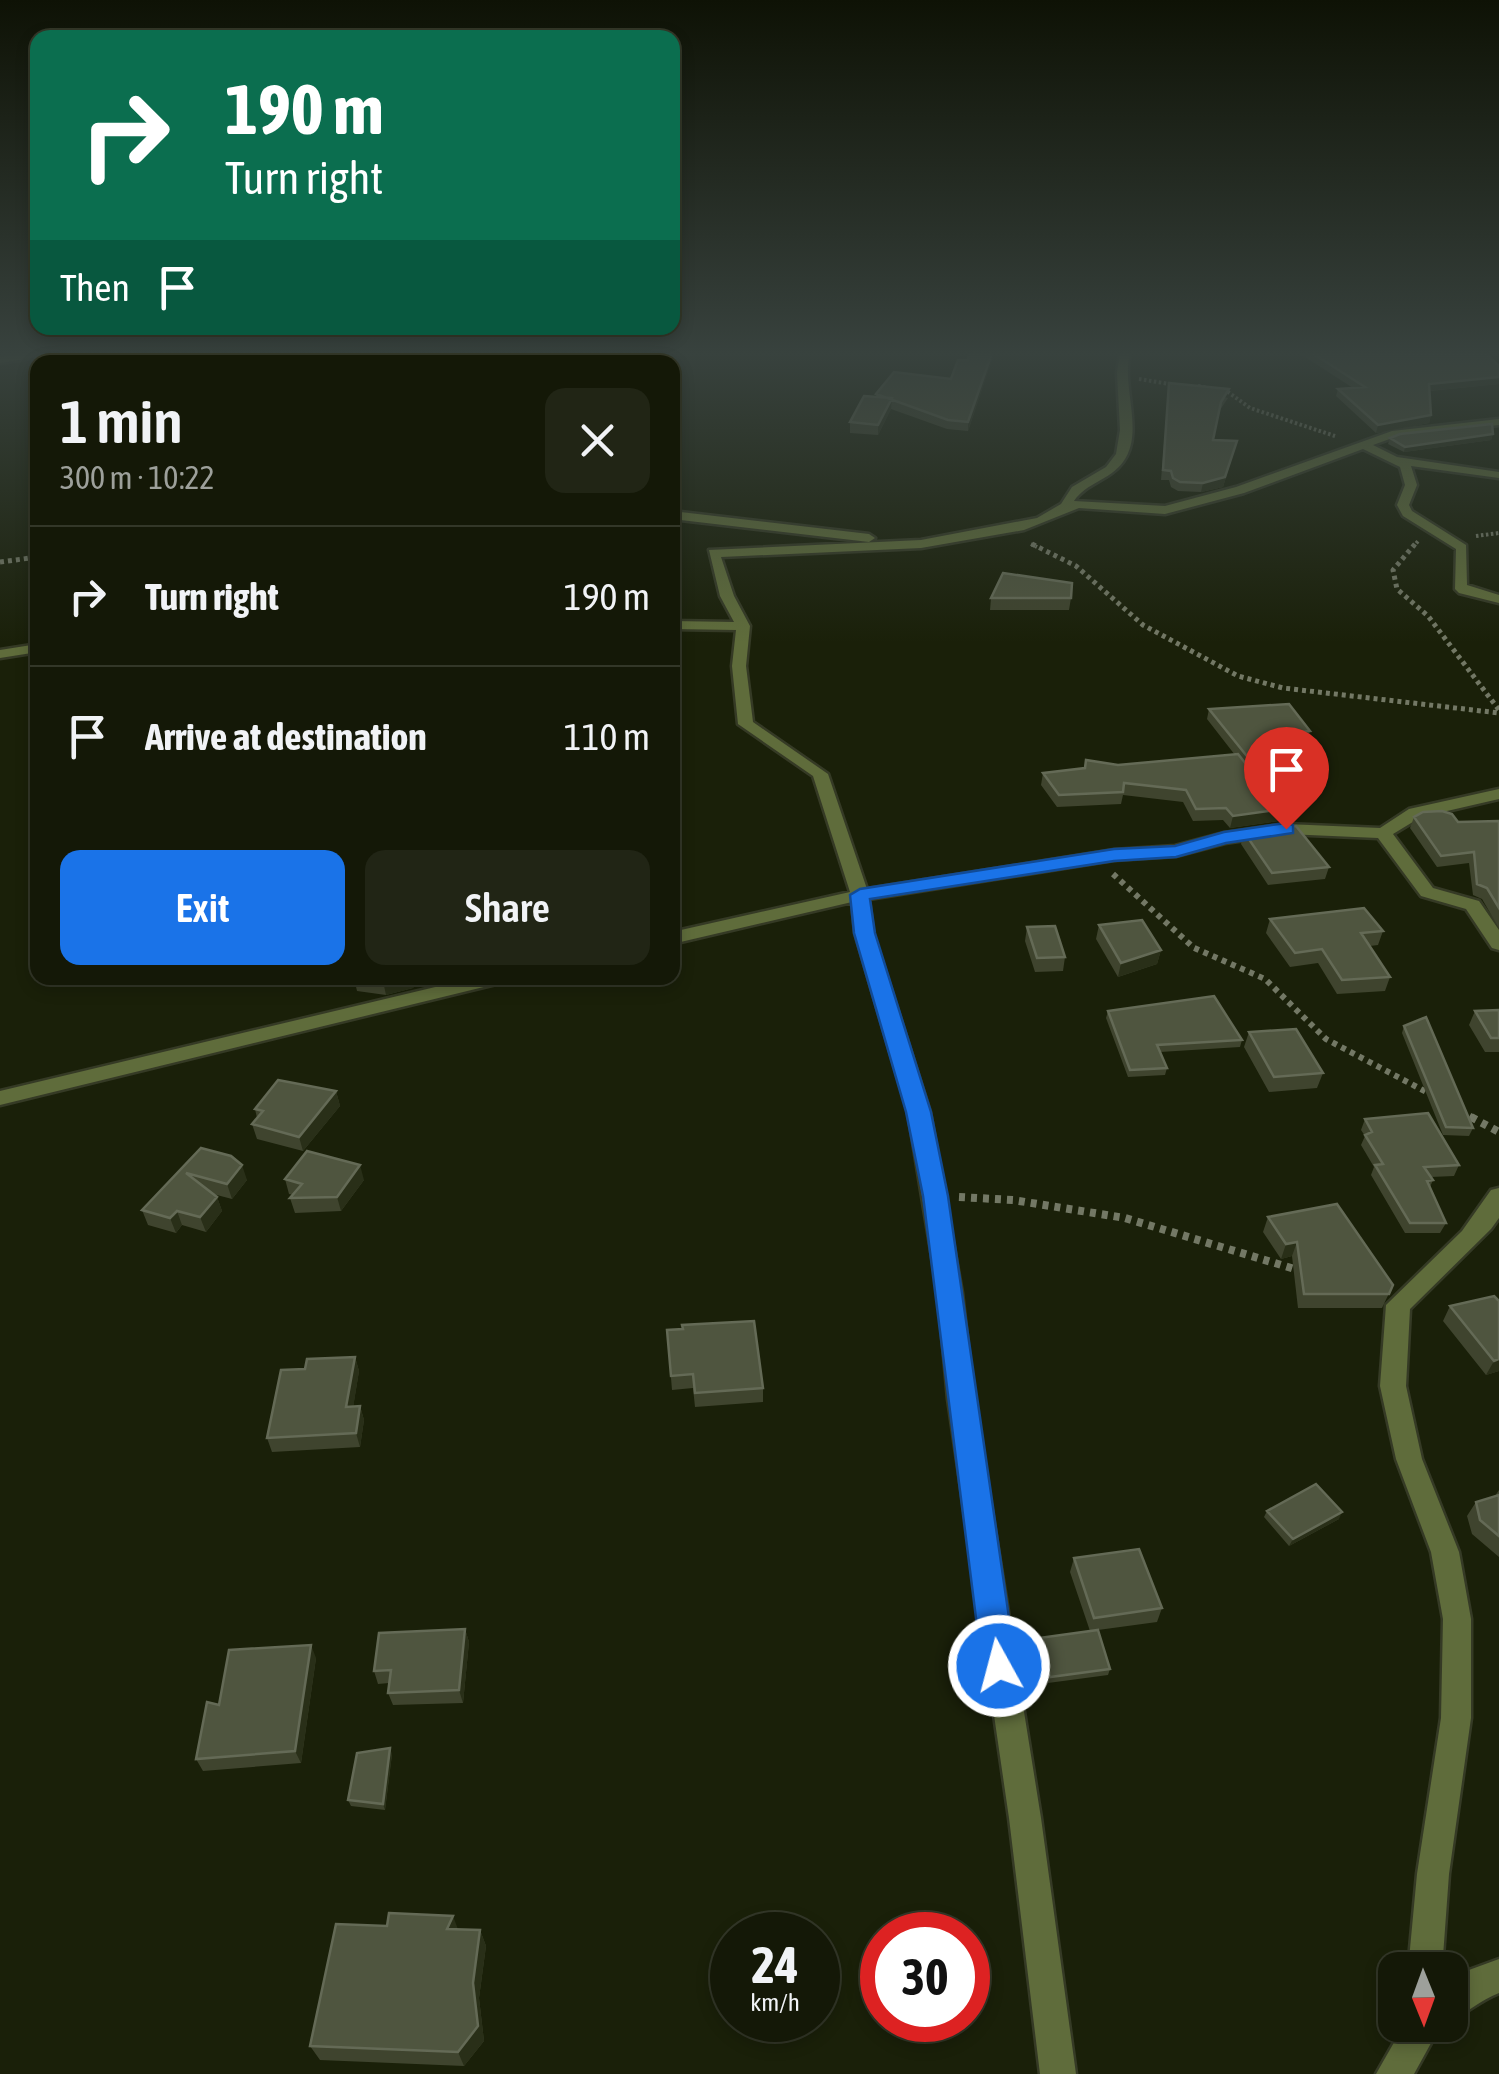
<!DOCTYPE html>
<html lang="en">
<head>
<meta charset="utf-8">
<style>
  body { margin:0; font-family:"Asap Condensed",sans-serif; background:#212515; color:#f1f3f6; height:100vh; display:flex; flex-direction:column; font-size:38px; white-space:nowrap }
  * { box-sizing:border-box; margin:0 }
  p { font-size:32px; color:#9da09b }
  .icon { flex:none; width:55px; height:55px; fill:none; stroke:currentColor; stroke-width:2; stroke-linecap:round; stroke-linejoin:round }
  .map { position:relative; flex:1; overflow:hidden }
  .side { position:absolute; left:30px; top:355px; width:650px; height:630px; display:flex; flex-direction:column; background:#141807; border-radius:20px; box-shadow:0 5px 15px #0003,0 0 0 2px #333728 }
  .side>* { flex:none }
  .banner { position:absolute; left:30px; top:30px; width:650px; height:305px; border-radius:20px; box-shadow:0 5px 15px #0003,0 0 0 2px #333728; background:#0b6e4f; color:#fff; overflow:hidden }
  .needle { width:65px; rotate:179deg }
  .fabs { position:absolute; left:1378px; top:1952px; display:grid; gap:20px }
  .fabs a { display:grid; place-items:center; width:90px; height:90px; border-radius:20px; background:#141807; box-shadow:0 5px 15px #0003,0 0 0 2px #333728; font-size:50px }
  .speed { position:absolute; left:710px; top:1912px; display:flex; gap:20px; font-size:50px; font-weight:700; text-align:center }
  .speed>* { display:grid; place-content:center; width:130px; height:130px; border-radius:50%; background:#141807; box-shadow:0 5px 15px #0003,0 0 0 2px #333728; line-height:1 }
  .speed small { font-size:25px; font-weight:400 }
  .speed .limit { border:15px solid #d22; background:#fff; color:#111 }
  .pin { position:absolute; display:grid; place-items:center; width:85px; height:85px; color:#fff; margin:-102px -42px; border-radius:50% 50% 50% 0; rotate:-45deg; box-shadow:0 0 10px #0007 }
  .pin .icon { rotate:45deg }
  .me { position:absolute; width:110px; margin:-55px; rotate:353deg; stroke-linejoin:round; filter:drop-shadow(0 0 8px #0008) }
  .turn { display:flex; align-items:center; gap:35px; height:210px; padding:0 30px; font-size:45px }
  .turn .icon { width:130px; height:130px; stroke-width:2.5 }
  .turn b { display:block; font-size:70px; line-height:85px }
  .then { display:flex; align-items:center; height:95px; padding:0 30px; background:#0003; gap:20px; font-size:38px }
  .round { display:grid; place-items:center; flex:none; width:105px; height:105px; border-radius:20px; background:#212515 }
  .overview { display:flex; align-items:center; justify-content:space-between; height:170px; padding:0 30px }
  h1 { font-size:60px; font-weight:600; line-height:75px }
  .cta { display:flex; gap:20px; margin-top:auto; padding:20px 30px }
  .cta a { flex:1; height:115px; border-radius:20px; background:#1a73e8; color:#fff; font-size:40px; font-weight:600; line-height:115px; text-align:center }
  .cta a+a { background:#212515; color:#f1f3f6 }
  ul { padding:0; list-style:none }
  li { display:flex; align-items:center; gap:30px; height:140px; padding:0 30px; border-top:2px solid #333728 }
  li div { flex:1 }
  li b { display:block; font-size:38px }
  li em { font-style:normal }
  .map>svg:first-child { display:block }
</style>
</head>
<body>
<div class="map">
<svg width="1499" height="2074" viewBox="0 0 1499 2074">
  <rect width="100%" height="100%" fill="#1a2009"/>
  <g fill="none" stroke-linecap="round" stroke-linejoin="round">
    <defs>
      <path id="street" d="M 36,353 L 61,353 L 0,363 L 0,357 Z
        M 439,353 L 449,353 L 458,362 L 448,362 Z
        M 1120,353 L 1130,353 C 1121,387 1145,432 1123,462 C 1110,480 1086,483 1074,501 L 1165,506 L 1236,487 L 1392,431 L 1499,419 L 1499,425 L 1398,436 L 1373,445 L 1397,457 L 1499,472 L 1499,478 L 1411,466 L 1417,485 L 1409,505 L 1412,511 L 1466,545 L 1467,585 L 1499,595 L 1499,603 L 1459,593 L 1455,589 L 1456,549 L 1403,516 L 1397,505 L 1405,485 L 1400,467 L 1363,449 L 1244,493 L 1165,514 L 1079,508 L 1024,530 L 921,548 L 721,557 L 734,596 L 750,626 L 746,666 L 753,722 L 828,774 L 867,889 L 1114,850 L 1175,846 L 1224,833 L 1286,824 L 1380,828 L 1409,809 L 1499,789 L 1499,799 L 1421,817 L 1393,834 L 1433,888 L 1479,901 L 1499,930 L 1499,950 L 1492,948 L 1466,909 L 1421,896 L 1378,838 L 1286,834 L 1225,843 L 1176,856 L 1114,860 L 869,899 L 873,933 L 930,1112 L 962,1293 L 974,1399 L 1041,1818 L 1076,2074 L 1040,2074 L 1009,1818 L 948,1399 L 938,1293 L 908,1112 L 855,933 L 852,902 L 672,944 L 672,932 L 850,892 L 813,776 L 738,724 L 732,666 L 736,630 L 672,629 L 672,621 L 734,622 L 720,596 L 709,550 L 921,540 L 1037,518 L 1061,504 L 1072,487 L 1106,467 L 1116,454 L 1120,430 L 1117,373 Z
        M 672,511 L 869,534 L 875,538 L 869,542 L 672,519 Z
        M 38,644 L 38,652 L 0,658 L 0,650 Z
        M 473,978 L 506,978 L 496,984 L 0,1105 L 0,1091 Z
        M 1499,1188 L 1499,1218 L 1491,1229 L 1410,1309 L 1406,1386 L 1422,1459 L 1459,1552 L 1471,1619 L 1471,1718 L 1449,1874 L 1442,1970 L 1408,1970 L 1417,1874 L 1441,1718 L 1443,1619 L 1431,1552 L 1396,1459 L 1380,1386 L 1386,1305 L 1462,1231 L 1491,1190 Z
        M 1499,1959 L 1499,1993 C 1480,2000 1468,2013 1450,2020 L 1450,1981 L 1458,1974 Z
        M 1404,2025 L 1441,2025 L 1414,2074 L 1376,2074 Z"/>
    </defs>
    <use href="#street" stroke="#353a25" stroke-width="5"/>
    <path stroke="#737865" stroke-width="4" stroke-dasharray="2.5 2.5" stroke-linecap="butt" d="M 1139,379 L 1176,385
      M 1198,386 L 1228,392 L 1250,408 L 1335,436
      M 1476,536 L 1499,533
      M 1031,544 L 1037,547
      M 1413,547 L 1419,540"/>
    <path stroke="#737865" stroke-width="5" stroke-dasharray="4 4" stroke-linecap="butt" d="M 1032,544 L 1076,566 L 1143,625 L 1238,676 L 1283,688 L 1499,713
      M 1415,544 L 1393,570 L 1397,589 L 1428,616 L 1499,710
      M 0,562 L 38,557"/>
    <path stroke="#737865" stroke-width="6" stroke-dasharray="5 5" stroke-linecap="butt" d="M 1113,874 L 1194,948 L 1265,979 L 1326,1039 L 1432,1095
      M 1461,1111 L 1476,1119"/>
    <path stroke="#737865" stroke-width="8" stroke-dasharray="6 6" stroke-linecap="butt" d="M 1471,1117 L 1499,1132
      M 959,1197 L 1013,1200 L 1125,1218 L 1298,1270"/>
    <use href="#street" fill="#5f6c3b" fill-rule="evenodd"/>
  </g>
  <path fill="#3f442e" d="M 968,353 L 994,353 L 968,431 L 947,429 L 891,409 L 878,435 L 850,433 L 850,422 L 876,397 L 876,394 L 951,379 L 968,360 Z
    M 1299,353 L 1404,353 L 1407,355 L 1499,366 L 1499,384 L 1430,391 L 1431,415 L 1429,423 L 1376,433 L 1336,396 L 1338,389 L 1353,388 Z
    M 1169,383 L 1228,398 L 1220,410 L 1213,440 L 1237,441 L 1223,487 L 1201,492 L 1178,491 L 1171,487 L 1169,480 L 1161,480 Z
    M 1493,434 L 1491,440 L 1404,452 L 1388,444 L 1390,438 Z
    M 991,598 L 1071,598 L 1069,610 L 990,610 Z
    M 1209,709 L 1310,731 L 1307,741 L 1298,742 L 1308,757 L 1305,767 L 1250,770 L 1279,821 L 1230,828 L 1223,820 L 1193,821 L 1183,802 L 1123,795 L 1121,804 L 1057,807 L 1041,785 L 1043,773 L 1235,755 L 1207,719 Z
    M 1414,817 L 1458,822 L 1499,821 L 1499,928 L 1482,899 L 1473,895 L 1469,863 L 1437,867 L 1410,828 Z
    M 1244,832 L 1329,867 L 1325,879 L 1268,885 L 1241,844 Z
    M 1270,919 L 1383,931 L 1378,945 L 1370,946 L 1390,977 L 1385,991 L 1337,994 L 1318,963 L 1290,967 L 1266,933 Z
    M 1099,925 L 1161,950 L 1157,964 L 1118,977 L 1096,939 Z
    M 1027,927 L 1065,957 L 1063,971 L 1035,972 L 1025,941 Z
    M 354,978 L 419,978 L 413,988 L 386,995 L 357,991 Z
    M 1499,1010 L 1499,1052 L 1485,1052 L 1469,1025 L 1475,1011 Z
    M 1108,1011 L 1242,1040 L 1240,1047 L 1160,1052 L 1167,1068 L 1165,1075 L 1128,1077 L 1106,1018 Z
    M 1404,1026 L 1473,1128 L 1469,1136 L 1443,1135 L 1402,1033 Z
    M 1249,1032 L 1323,1073 L 1317,1088 L 1269,1092 L 1244,1047 Z
    M 336,1091 L 340,1106 L 303,1151 L 257,1139 L 252,1124 L 257,1118 L 255,1109 Z
    M 1365,1119 L 1459,1165 L 1454,1176 L 1431,1177 L 1433,1180 L 1430,1187 L 1446,1223 L 1440,1233 L 1405,1233 L 1371,1175 L 1374,1167 L 1361,1145 L 1365,1136 L 1361,1130 Z
    M 201,1148 L 247,1180 L 232,1199 L 213,1194 L 217,1197 L 222,1211 L 206,1232 L 182,1225 L 176,1233 L 148,1225 L 142,1210 Z
    M 285,1179 L 364,1180 L 341,1211 L 295,1213 L 290,1198 L 293,1195 L 289,1194 Z
    M 1268,1217 L 1393,1285 L 1382,1308 L 1298,1308 L 1292,1256 L 1281,1259 L 1263,1232 Z
    M 1499,1301 L 1499,1371 L 1486,1375 L 1443,1321 L 1450,1306 Z
    M 667,1330 L 763,1388 L 763,1402 L 695,1407 L 693,1388 L 672,1390 Z
    M 355,1357 L 359,1371 L 353,1407 L 360,1406 L 364,1420 L 360,1447 L 272,1452 L 267,1438 L 305,1369 Z
    M 1499,1490 L 1499,1557 L 1472,1534 L 1467,1516 L 1476,1502 L 1495,1496 Z
    M 1267,1511 L 1339,1519 L 1289,1546 L 1264,1517 Z
    M 1074,1558 L 1162,1608 L 1157,1622 L 1098,1630 L 1110,1669 L 1108,1675 L 1048,1683 L 1037,1644 L 1039,1638 L 1090,1631 L 1070,1572 Z
    M 465,1629 L 469,1642 L 463,1703 L 393,1705 L 388,1693 L 389,1683 L 378,1684 L 374,1671 Z
    M 316,1658 L 301,1763 L 203,1771 L 196,1759 L 219,1705 Z
    M 392,1754 L 385,1810 L 351,1806 L 348,1800 Z
    M 458,1929 L 480,1930 L 486,1946 L 479,1998 L 484,2041 L 464,2066 L 320,2060 L 310,2046 Z"/>
  <path fill="#292f18" d="M 992,353 L 994,353 L 968,431 L 968,422 Z
    M 1499,377 L 1499,384 L 1427,391 L 1429,384 Z
    M 892,398 L 891,409 L 878,435 L 878,425 Z
    M 1431,415 L 1429,423 L 1376,433 L 1378,425 Z
    M 1493,434 L 1491,440 L 1404,452 L 1405,447 Z
    M 1237,441 L 1223,487 L 1201,492 L 1203,483 Z
    M 1282,809 L 1279,821 L 1230,828 L 1233,816 Z
    M 1161,950 L 1157,964 L 1118,977 L 1121,963 Z
    M 397,978 L 419,978 L 413,988 L 386,995 L 383,981 Z
    M 336,1091 L 340,1106 L 303,1151 L 299,1137 Z
    M 242,1165 L 247,1180 L 232,1199 L 227,1184 Z
    M 360,1165 L 364,1180 L 341,1211 L 337,1197 Z
    M 217,1197 L 222,1211 L 206,1232 L 200,1217 Z
    M 177,1211 L 182,1225 L 176,1233 L 170,1218 Z
    M 1297,1242 L 1292,1256 L 1281,1259 L 1286,1244 Z
    M 355,1357 L 359,1371 L 351,1421 L 346,1407 Z
    M 1499,1359 L 1499,1371 L 1486,1375 L 1494,1361 Z
    M 360,1406 L 364,1420 L 360,1447 L 356,1433 Z
    M 1342,1512 L 1339,1519 L 1289,1546 L 1293,1539 Z
    M 465,1629 L 469,1642 L 463,1703 L 459,1690 Z
    M 311,1645 L 316,1658 L 301,1763 L 295,1751 Z
    M 390,1748 L 392,1754 L 385,1810 L 383,1804 Z
    M 453,1916 L 459,1932 L 447,1929 Z
    M 480,1930 L 486,1946 L 479,1998 L 484,2041 L 464,2066 L 458,2052 L 473,1983 Z"/>
  <path fill="#4f553f" stroke="#646a56" stroke-width="2.5" d="M 969,353 L 992,353 L 968,422 L 948,420 L 876,394 L 894,372 L 951,379 L 958,360 L 968,360 Z
    M 1312,353 L 1404,353 L 1407,355 L 1486,353 L 1499,366 L 1499,377 L 1429,384 L 1431,415 L 1378,425 L 1338,389 L 1365,387 Z
    M 1169,383 L 1229,389 L 1221,402 L 1213,440 L 1237,441 L 1225,477 L 1203,483 L 1180,482 L 1173,478 L 1171,471 L 1163,470 Z
    M 864,396 L 892,398 L 878,425 L 850,422 Z
    M 1492,424 L 1493,434 L 1405,447 L 1390,438 L 1400,434 Z
    M 1003,573 L 1072,583 L 1071,598 L 991,598 Z
    M 1289,704 L 1310,731 L 1292,733 L 1308,757 L 1250,760 L 1209,709 Z
    M 1238,754 L 1282,809 L 1233,816 L 1226,808 L 1196,809 L 1186,790 L 1124,783 L 1123,792 L 1059,795 L 1043,773 L 1085,768 L 1086,760 L 1118,765 Z
    M 1442,811 L 1452,814 L 1458,822 L 1499,821 L 1499,908 L 1487,888 L 1477,884 L 1474,852 L 1441,856 L 1414,817 L 1423,812 Z
    M 1296,826 L 1329,867 L 1272,873 L 1244,832 Z
    M 1364,908 L 1383,931 L 1361,933 L 1390,977 L 1342,980 L 1322,949 L 1295,953 L 1270,919 Z
    M 1142,920 L 1161,950 L 1121,963 L 1099,925 Z
    M 1055,926 L 1065,957 L 1037,958 L 1027,927 Z
    M 359,978 L 397,978 L 383,981 Z
    M 1214,996 L 1242,1040 L 1157,1045 L 1167,1068 L 1130,1070 L 1108,1011 Z
    M 1499,1010 L 1499,1038 L 1491,1038 L 1475,1011 Z
    M 1426,1017 L 1473,1128 L 1446,1127 L 1404,1026 Z
    M 1296,1029 L 1323,1073 L 1274,1077 L 1249,1032 Z
    M 278,1080 L 336,1091 L 299,1137 L 252,1124 L 263,1111 L 255,1109 Z
    M 1428,1113 L 1459,1165 L 1424,1167 L 1433,1180 L 1427,1181 L 1446,1223 L 1410,1223 L 1375,1165 L 1383,1164 L 1365,1135 L 1372,1132 L 1365,1119 Z
    M 201,1148 L 231,1156 L 242,1165 L 227,1184 L 186,1173 L 217,1197 L 200,1217 L 177,1211 L 170,1218 L 142,1210 Z
    M 307,1151 L 360,1165 L 337,1197 L 290,1198 L 302,1184 L 285,1179 Z
    M 1337,1204 L 1393,1285 L 1389,1294 L 1304,1294 L 1297,1242 L 1286,1244 L 1268,1217 Z
    M 1494,1296 L 1499,1301 L 1499,1359 L 1494,1361 L 1450,1306 Z
    M 754,1321 L 763,1388 L 695,1393 L 693,1374 L 671,1376 L 667,1330 L 683,1329 L 682,1325 Z
    M 355,1357 L 346,1407 L 360,1406 L 356,1433 L 267,1438 L 281,1370 L 305,1369 L 307,1359 Z
    M 1316,1484 L 1342,1512 L 1293,1539 L 1267,1511 Z
    M 1499,1495 L 1499,1536 L 1480,1520 L 1476,1502 Z
    M 1139,1549 L 1162,1608 L 1094,1618 L 1074,1558 Z
    M 465,1629 L 459,1690 L 388,1693 L 391,1670 L 374,1671 L 379,1633 Z
    M 1098,1630 L 1110,1669 L 1050,1677 L 1039,1638 Z
    M 311,1645 L 295,1751 L 196,1759 L 207,1702 L 219,1705 L 229,1650 Z
    M 390,1748 L 383,1804 L 348,1800 L 357,1753 Z
    M 389,1913 L 453,1916 L 447,1929 L 480,1930 L 473,1983 L 478,2026 L 458,2052 L 310,2046 L 336,1924 L 387,1926 Z"/>
  <linearGradient id="sky" x2="0" y2="1"><stop stop-color="#0e1205"/><stop offset="0.55" stop-color="#38423e"/><stop offset="1" stop-color="#38423e" stop-opacity="0"/></linearGradient>
  <rect width="1499" height="643" fill="url(#sky)"/>
  <path fill="#1a73e8" stroke="#114b97" stroke-width="2.5" d="M 1286,823 L 1293,825 L 1293,833 L 1226,843 L 1176,857 L 1114,861 L 870,899 L 875,933 L 931,1112 L 948,1196 L 1016,1666 L 1011,1677 L 999,1682 L 987,1677 L 982,1666 L 923,1196 L 906,1112 L 854,933 L 850,895 L 860,889 L 1114,849 L 1175,846 L 1224,832 Z"/>
</svg>
<div class="fabs">
<a><svg class="needle" viewBox="-14 -14 28 28"><path d="M0-13l5 13h-10z" fill="#e53935"/><path d="M0 13l5-13h-10z" fill="#9da09b"/></svg></a>
</div>
<div class="speed"><div>24<small>km/h</small></div><div class="limit">30</div></div>
<div class="pin" style="left:1286px;top:829px;background:#d93025"><svg class="icon" aria-label="arrive" viewBox="0 0 24 24"><path d="M6 21V4h12l-3 4 3 4H6"/></svg></div>
<svg class="me" style="left:999px;top:1666px" viewBox="-20 -20 40 40"><circle r="17" fill="#1a73e8" stroke="#fff" stroke-width="3"/><path d="M0-11L8 9 0 5-8 9z" fill="#fff"/></svg>
<div class="banner">
<div class="turn"><svg class="icon" aria-label="right" viewBox="0 0 24 24"><path d="M7 20v-9h11M14 6l5 5-5 5"/></svg><div><b>190 m</b>Turn right</div></div>
<div class="then">Then<svg class="icon" aria-label="arrive" viewBox="0 0 24 24"><path d="M6 21V4h12l-3 4 3 4H6"/></svg></div>
</div>
<section class="side">
<div class="overview"><div><h1>1 min</h1><p>300 m · 10:22</p></div><a class="round"><svg class="icon" aria-label="close" viewBox="0 0 24 24"><path d="M6 6l12 12M18 6L6 18"/></svg></a></div>
<ul>
<li><svg class="icon" aria-label="right" viewBox="0 0 24 24"><path d="M7 20v-9h11M14 6l5 5-5 5"/></svg><div><b>Turn right</b></div><em>190 m</em></li>
<li><svg class="icon" aria-label="arrive" viewBox="0 0 24 24"><path d="M6 21V4h12l-3 4 3 4H6"/></svg><div><b>Arrive at destination</b></div><em>110 m</em></li>
</ul>
<div class="cta"><a>Exit</a><a>Share</a></div>
</section>
</div>
</body>
</html>
